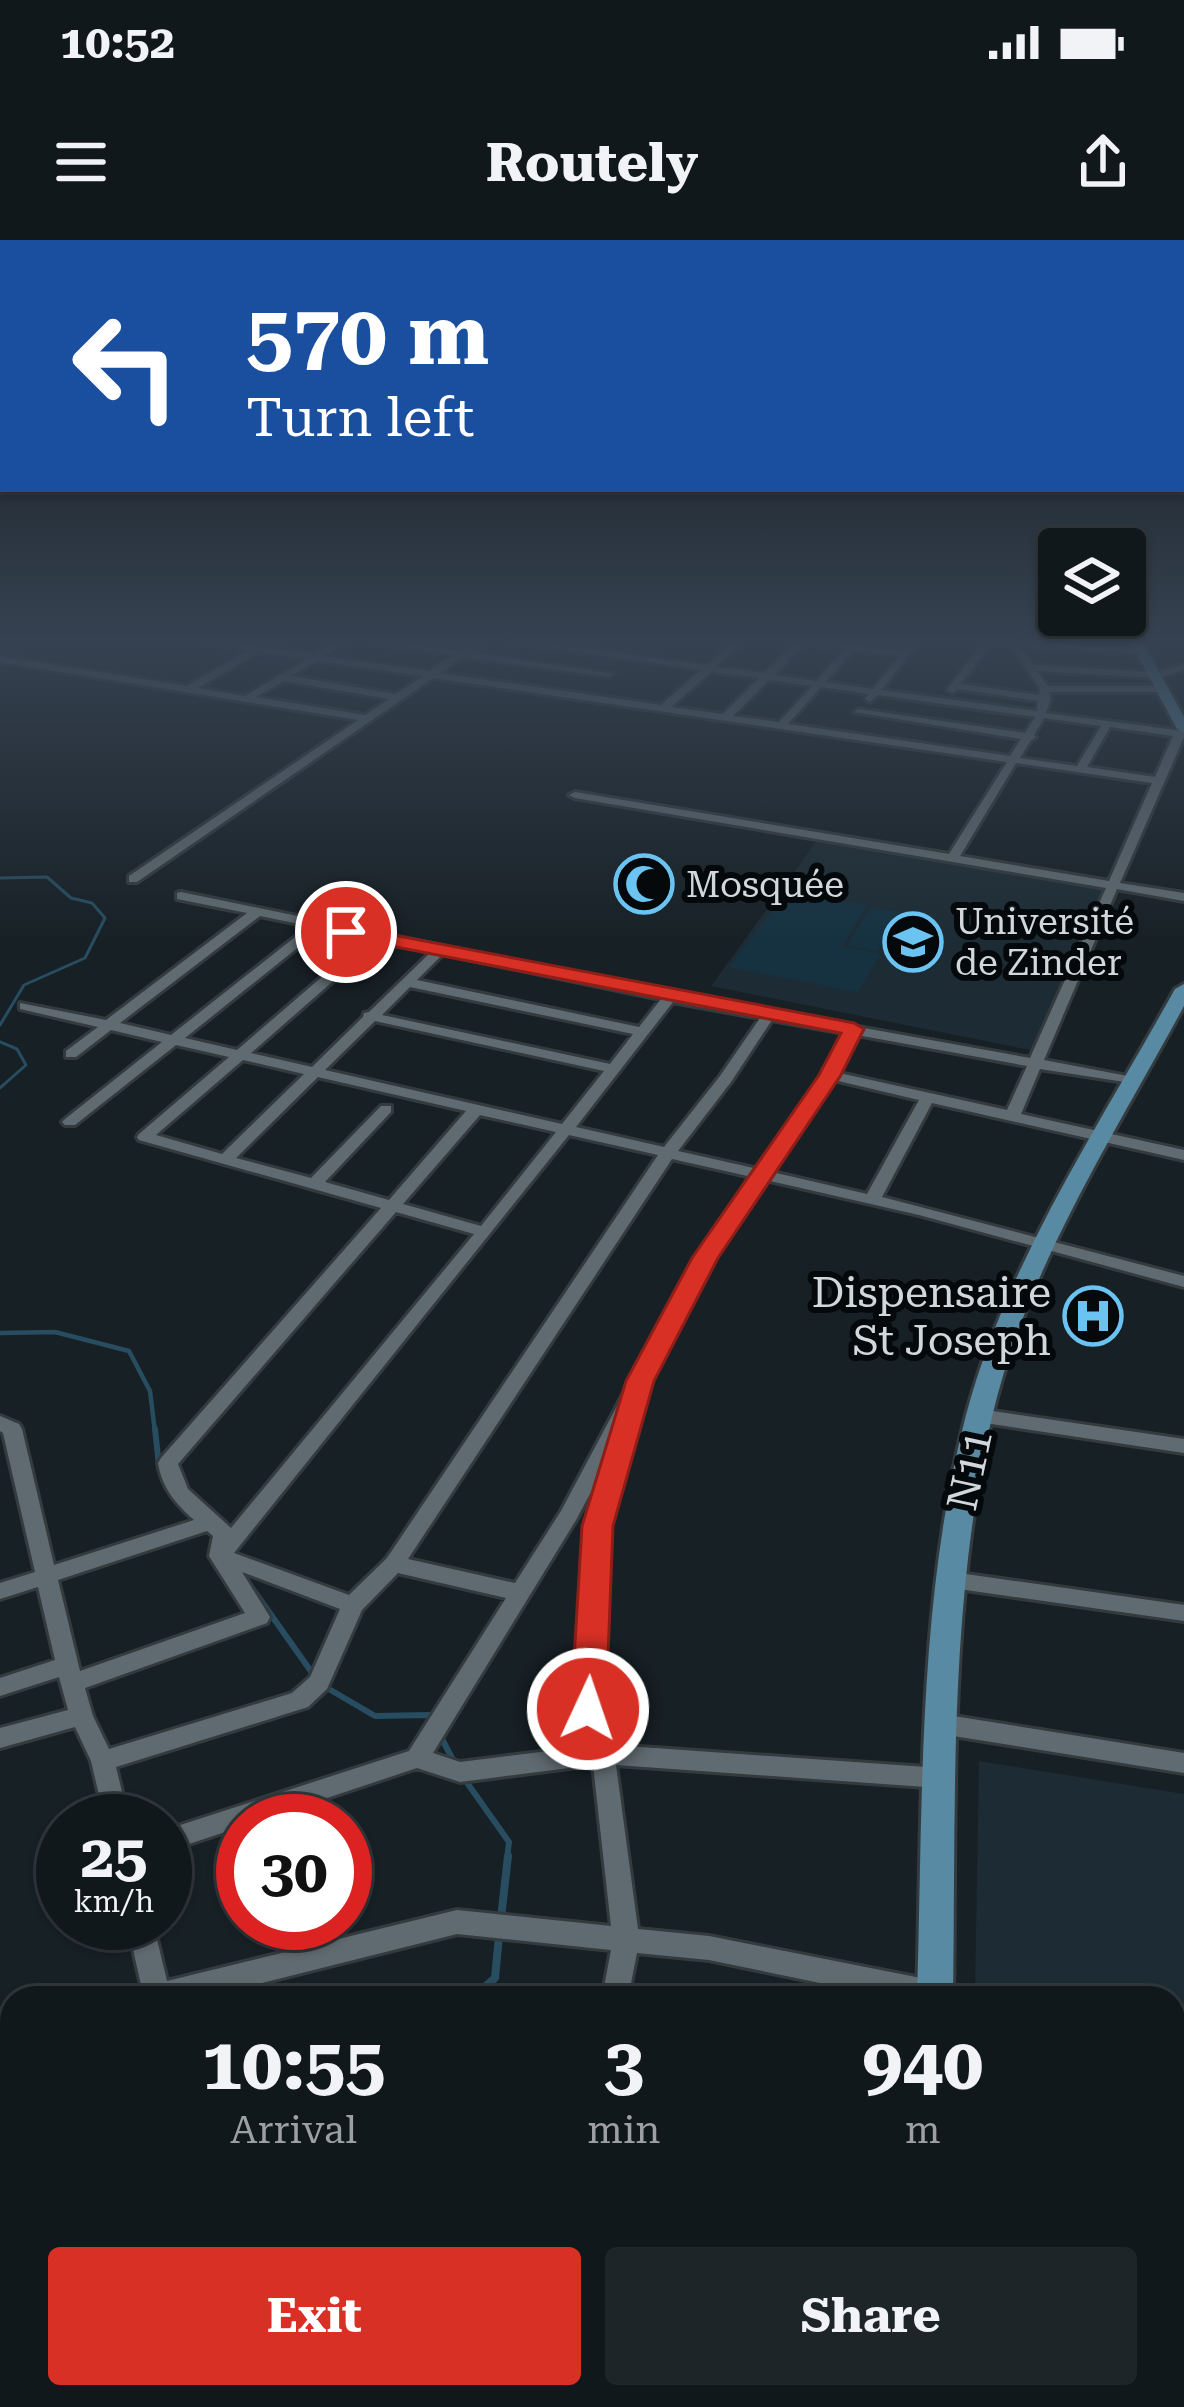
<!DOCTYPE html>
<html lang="en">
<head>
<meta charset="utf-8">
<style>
  body { margin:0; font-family:"Roboto Serif",serif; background:#1e2529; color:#f1f3f6; height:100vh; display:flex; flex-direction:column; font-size:45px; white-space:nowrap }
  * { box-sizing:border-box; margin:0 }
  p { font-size:39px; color:#9ca0a3 }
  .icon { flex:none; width:66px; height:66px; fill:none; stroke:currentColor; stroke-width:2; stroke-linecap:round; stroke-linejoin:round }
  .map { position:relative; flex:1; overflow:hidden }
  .panel { position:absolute; left:0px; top:1746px; width:1185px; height:423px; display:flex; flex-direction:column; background:#11181c; border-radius:36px 36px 0 0; box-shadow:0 3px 9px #0004,0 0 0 3px #30373b }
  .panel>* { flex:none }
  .hud { position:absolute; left:0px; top:0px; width:1185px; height:252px; box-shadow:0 3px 9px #0004,0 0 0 3px #30373b; background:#1a4fa0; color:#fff; overflow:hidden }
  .buttons { position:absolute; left:1038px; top:288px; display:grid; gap:24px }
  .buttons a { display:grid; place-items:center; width:108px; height:108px; border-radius:12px; background:#11181c; box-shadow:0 3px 9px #0004,0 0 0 3px #30373b; font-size:60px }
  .speed { position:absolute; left:36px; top:1554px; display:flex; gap:24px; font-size:60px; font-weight:700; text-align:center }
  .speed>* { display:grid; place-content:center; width:156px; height:156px; border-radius:50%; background:#11181c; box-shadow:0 3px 9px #0004,0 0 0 3px #30373b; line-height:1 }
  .speed small { font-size:30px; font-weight:400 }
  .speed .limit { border:18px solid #d22; background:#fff; color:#111 }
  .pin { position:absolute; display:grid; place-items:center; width:102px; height:102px; color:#fff; margin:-51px; border:6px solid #fff; border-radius:50%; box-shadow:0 3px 12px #0007 }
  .me { position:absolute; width:132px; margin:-66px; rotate:3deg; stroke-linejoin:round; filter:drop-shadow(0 0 9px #0008) }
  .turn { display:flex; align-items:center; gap:42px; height:252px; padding:0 48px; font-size:54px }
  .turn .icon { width:156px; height:156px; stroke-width:2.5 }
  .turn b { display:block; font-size:84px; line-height:102px }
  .eta { display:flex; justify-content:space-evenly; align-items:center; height:204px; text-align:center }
  .eta b { font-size:72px; font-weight:700; line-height:84px }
  .cta { display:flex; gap:24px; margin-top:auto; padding:24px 48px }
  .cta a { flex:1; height:138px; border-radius:12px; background:#d93025; color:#fff; font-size:48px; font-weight:700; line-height:138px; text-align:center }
  .cta a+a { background:#1e2529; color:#f1f3f6 }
  .status { display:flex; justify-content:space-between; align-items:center; height:84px; padding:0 60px; background:#11181c; direction:ltr }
  .status svg { height:33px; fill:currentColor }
  header { display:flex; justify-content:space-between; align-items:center; height:156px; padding:0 48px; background:#11181c; font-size:54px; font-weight:700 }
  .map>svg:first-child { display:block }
</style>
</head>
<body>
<div class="status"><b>10:52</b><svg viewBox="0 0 49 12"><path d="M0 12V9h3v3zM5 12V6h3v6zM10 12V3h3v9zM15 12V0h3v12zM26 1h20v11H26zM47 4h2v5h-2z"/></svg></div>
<header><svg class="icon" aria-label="menu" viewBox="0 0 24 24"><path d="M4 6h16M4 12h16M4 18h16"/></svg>Routely<svg class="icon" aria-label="share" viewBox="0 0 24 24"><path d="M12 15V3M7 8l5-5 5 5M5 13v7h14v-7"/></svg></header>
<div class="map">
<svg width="1184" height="2167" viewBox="0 0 1184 2167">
  <rect width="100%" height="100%" fill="#172025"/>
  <path fill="#1d2c34" d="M 816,602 L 1104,650 L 1097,668 L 1089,672 L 1092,678 L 1070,728 L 1059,770 L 1041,786 L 1045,790 L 1035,811 L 711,746 Z
    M 979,1521 L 1184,1554 L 1184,2051 L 1173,2049 L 1173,1758 L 975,1758 Z"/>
  <path fill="#163241" d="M 787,651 L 868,665 L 842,706 L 881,714 L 857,752 L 729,727 Z
    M 871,667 L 900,672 L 877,711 L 847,705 Z"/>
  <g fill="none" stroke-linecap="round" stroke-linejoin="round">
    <path stroke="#284d60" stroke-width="3" d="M 0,638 L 47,637 L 71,658 L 92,663 L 105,678 L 85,718 L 24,745 L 0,785
      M 0,802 L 17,809 L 26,825 L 0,848"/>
    <path stroke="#284d60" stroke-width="4.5" d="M 0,1093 L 55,1092 L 129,1111 L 150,1151 L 155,1192"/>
    <path stroke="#284d60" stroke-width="6" d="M 155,1189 L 159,1226
      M 252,1348 L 315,1437
      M 322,1445 L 375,1476 L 429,1475 L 432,1480
      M 440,1495 L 454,1522
      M 463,1537 L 509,1602 L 507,1619"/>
    <path stroke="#284d60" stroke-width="8" d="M 501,1678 L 508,1616
      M 472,1758 L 495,1738 L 499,1696
      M 412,2167 L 416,2157"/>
    <defs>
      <path id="minor" d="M 199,401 L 221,401 L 314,414 L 337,401 L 347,401 L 325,416 L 429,431 L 453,415 L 365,401 L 389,401 L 460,411 L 474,401 L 484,401 L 470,412 L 614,434 L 609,437 L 463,417 L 440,433 L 661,465 L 701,430 L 505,401 L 529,401 L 707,425 L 735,401 L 744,401 L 716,427 L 764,433 L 797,401 L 828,401 L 903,411 L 910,401 L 919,401 L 882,450 L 1037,471 L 1038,461 L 958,449 L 952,453 L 947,450 L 984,401 L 1144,408 L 1149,411 L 1144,414 L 1019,406 L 1033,425 L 1157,432 L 1184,424 L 1184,430 L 1157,438 L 1037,431 L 1048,446 L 1165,446 L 1170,449 L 1165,452 L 1049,452 L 1051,459 L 1046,473 L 1184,491 L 1184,497 L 1120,643 L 1184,653 L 1184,661 L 1117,649 L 1044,820 L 1138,838 L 1138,844 L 1040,829 L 1021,874 L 1184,910 L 1184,920 L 932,863 L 882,957 L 1184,1036 L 1184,1047 L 919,975 L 766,940 L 714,1018 L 633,1172 L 639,1178 L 607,1286 L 600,1469 L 612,1505 L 940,1528 L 948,1531 L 952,1538 L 948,1545 L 940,1548 L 616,1525 L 638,1689 L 709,1696 L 936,1741 L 945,1745 L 949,1754 L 948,1758 L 893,1758 L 709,1720 L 637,1713 L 628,1758 L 602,1758 L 611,1710 L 457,1694 L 202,1758 L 138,1758 L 142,1749 L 127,1683 L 153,1683 L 167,1741 L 457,1670 L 611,1686 L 593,1525 L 460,1542 L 417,1528 L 258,1581 L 243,1581 L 243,1586 L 165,1612 L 165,1590 L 409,1511 L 506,1358 L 398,1333 L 362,1370 L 327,1449 L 308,1467 L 116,1527 L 129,1581 L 105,1581 L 91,1521 L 75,1487 L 0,1508 L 0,1488 L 68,1470 L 59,1437 L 0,1456 L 0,1438 L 55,1420 L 38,1347 L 0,1359 L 0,1343 L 35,1332 L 3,1193 L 0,1191 L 0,1176 L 19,1184 L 22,1189 L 54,1325 L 194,1280 C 176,1264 162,1248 158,1223 L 161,1218 L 381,968 L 139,900 L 137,897 L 139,894 L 229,817 L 176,805 L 75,885 L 65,885 L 62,882 L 65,879 L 162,802 L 111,790 L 76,817 L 66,817 L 66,811 L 98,787 L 20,769 L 20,763 L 106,780 L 247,673 L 177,659 L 177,653 L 181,652 L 670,753 L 1030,818 L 1106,648 L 575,558 L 569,555 L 575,552 L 949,614 L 1007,522 L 433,438 L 137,642 L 129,642 L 129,636 L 358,480 L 0,422 L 0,416 L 187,446 L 249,410 ZM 805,403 L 845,409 L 816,441 L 774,435 ZM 991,404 L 1011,405 L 1040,449 L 1039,455 L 961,444 ZM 854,410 L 899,416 L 873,449 L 826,442 ZM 259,412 L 307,419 L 245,456 L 198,448 ZM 317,421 L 423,436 L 396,454 L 291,436 ZM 711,432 L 759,438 L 723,474 L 671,467 ZM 769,440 L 812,446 L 779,482 L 733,476 ZM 284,441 L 389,459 L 365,475 L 256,457 ZM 821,447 L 869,454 L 865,459 L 870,462 L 878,455 L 1035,477 L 1025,493 L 859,469 L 854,472 L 1021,499 L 1010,516 L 788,484 ZM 1044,478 L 1101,486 L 1077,526 L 1020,518 L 1031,500 L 1036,497 L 1034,495 ZM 1110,487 L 1173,496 L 1155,537 L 1087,527 ZM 1016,523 L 1152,543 L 1109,641 L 960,616 ZM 260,676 L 309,686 L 171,795 L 120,783 ZM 321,689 L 367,698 L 237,810 L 185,798 ZM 379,701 L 431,712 L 369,772 L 364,773 L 363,777 L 312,827 L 251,813 ZM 443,714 L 661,759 L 639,787 L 417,740 ZM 410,747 L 633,794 L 610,824 L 382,775 ZM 673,762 L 760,778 L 720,836 L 664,907 L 576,887 ZM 772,780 L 844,793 L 823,835 L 758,929 L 678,911 L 731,842 ZM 375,781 L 604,831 L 562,884 L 325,830 ZM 857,795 L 1027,826 L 1007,870 L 839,833 ZM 243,820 L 304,834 L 222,914 L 156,895 ZM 318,837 L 466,871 L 389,960 L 325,942 L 391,872 L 391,866 L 381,866 L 311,938 L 236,918 ZM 834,840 L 919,860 L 867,954 L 772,932 ZM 480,875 L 556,892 L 481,986 L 403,964 ZM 569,895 L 658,915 L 387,1318 L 349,1355 L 234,1313 ZM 672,919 L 752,937 L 696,1018 L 561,1271 L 515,1343 L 408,1319 ZM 396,972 L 474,994 L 231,1288 L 188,1249 L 178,1224 ZM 605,1226 L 587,1286 L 576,1469 L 589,1506 L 460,1522 L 433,1513 L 576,1280 ZM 207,1291 L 213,1296 L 209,1316 L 245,1373 L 80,1431 L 58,1340 ZM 242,1332 L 340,1369 L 310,1437 L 292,1453 L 109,1509 L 93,1476 L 85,1448 L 267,1383 L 270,1377 Z
        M 979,1169 L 1184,1199 L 1184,1213 L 972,1181 L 969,1176 Z
        M 952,1332 L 1184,1365 L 1184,1381 L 952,1348 L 944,1346 L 941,1340 L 944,1334 Z
        M 941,1474 L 1184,1513 L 1184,1533 L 941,1494 L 933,1491 L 929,1484 L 933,1477 Z
        M 12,1787 L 12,1813 L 0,1816 L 0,1790 Z
        M 0,2128 L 11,2133 L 12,2157 L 17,2157 L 17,2167 L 0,2167 Z
        M 205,2157 L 237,2157 L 239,2167 L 207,2167 Z
        M 531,2157 L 563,2157 L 561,2167 L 529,2167 Z"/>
      <path id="major" d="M 1130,401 L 1142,401 L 1184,477 L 1184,493 L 1177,489 Z
        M 1184,744 L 1184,766 C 1113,897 1026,1030 992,1177 C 948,1366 956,1565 953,1758 L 917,1758 C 923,1565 917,1363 966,1175 C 1007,1022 1099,886 1175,749 Z
        M 900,2157 L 942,2157 L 941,2167 L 899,2167 Z"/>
    </defs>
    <use href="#minor" stroke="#343b3f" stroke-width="6"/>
    <use href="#major" stroke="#343b3f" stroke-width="6"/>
    <use href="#minor" fill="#606b71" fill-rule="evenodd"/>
    <use href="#major" fill="#598aa3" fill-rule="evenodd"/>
  </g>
  <linearGradient id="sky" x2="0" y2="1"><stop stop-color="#0d1214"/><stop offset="0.57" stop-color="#364251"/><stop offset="1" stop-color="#364251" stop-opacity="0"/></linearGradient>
  <rect width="1184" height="704" fill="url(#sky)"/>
  <path fill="#d93025" stroke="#8d1f18" stroke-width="3" d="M 346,686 L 854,783 L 864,789 L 841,835 L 718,1018 L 654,1141 L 613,1286 L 606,1469 L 601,1479 L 588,1483 L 576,1479 L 571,1469 L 582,1286 L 626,1141 L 692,1018 L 819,835 L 841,793 L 339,696 L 339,688 Z"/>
  <defs>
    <symbol id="mosque-ring" viewBox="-11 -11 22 22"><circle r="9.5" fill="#06090b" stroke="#6bc3f2" stroke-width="1.5"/><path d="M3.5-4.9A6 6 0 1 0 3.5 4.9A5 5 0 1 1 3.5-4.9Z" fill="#6bc3f2"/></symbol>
    <symbol id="university-ring" viewBox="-11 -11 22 22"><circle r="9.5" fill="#06090b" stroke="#6bc3f2" stroke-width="1.5"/><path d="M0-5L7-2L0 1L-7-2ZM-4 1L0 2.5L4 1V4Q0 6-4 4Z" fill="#6bc3f2"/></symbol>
    <symbol id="hospital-ring" viewBox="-11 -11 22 22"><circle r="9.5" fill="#06090b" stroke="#6bc3f2" stroke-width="1.5"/><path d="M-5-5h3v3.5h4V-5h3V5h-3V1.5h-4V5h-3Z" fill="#6bc3f2"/></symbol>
  </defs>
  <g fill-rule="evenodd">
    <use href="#mosque-ring" x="611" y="611" width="66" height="66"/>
    <use href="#university-ring" x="880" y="669" width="66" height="66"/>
    <use href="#hospital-ring" x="1060" y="1043" width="66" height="66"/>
  </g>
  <g text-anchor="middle" stroke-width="12" stroke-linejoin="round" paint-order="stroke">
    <g font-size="36" fill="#d1d7db" stroke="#06090b" text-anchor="start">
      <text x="686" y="657">Mosquée</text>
      <text x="955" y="694">Université<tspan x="955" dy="41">de Zinder</tspan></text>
    </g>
    <g font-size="42" fill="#d1d7db" stroke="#06090b" text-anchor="end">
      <text x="1051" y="1067">Dispensaire<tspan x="1051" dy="48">St Joseph</tspan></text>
    </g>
    <g font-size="42" fill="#d1d7db" stroke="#06090b">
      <text transform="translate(969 1230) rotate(-78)" y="15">N11</text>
    </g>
  </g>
</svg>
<div class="buttons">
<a><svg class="icon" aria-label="layers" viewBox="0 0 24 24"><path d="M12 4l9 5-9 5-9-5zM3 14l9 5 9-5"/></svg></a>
</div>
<div class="speed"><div>25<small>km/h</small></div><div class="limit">30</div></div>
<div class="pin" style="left:346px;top:692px;background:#d93025"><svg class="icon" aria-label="arrive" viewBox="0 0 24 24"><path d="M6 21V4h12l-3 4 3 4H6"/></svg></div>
<svg class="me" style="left:588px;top:1469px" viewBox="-20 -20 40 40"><circle r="17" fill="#d93025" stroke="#fff" stroke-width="3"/><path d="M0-11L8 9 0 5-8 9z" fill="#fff"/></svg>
<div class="hud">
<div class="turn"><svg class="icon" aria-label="left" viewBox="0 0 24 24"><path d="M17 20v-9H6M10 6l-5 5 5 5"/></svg><div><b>570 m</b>Turn left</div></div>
</div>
<section class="panel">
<div class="eta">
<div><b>10:55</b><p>Arrival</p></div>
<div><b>3</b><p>min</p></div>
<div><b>940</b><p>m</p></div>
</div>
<div class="cta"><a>Exit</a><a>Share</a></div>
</section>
</div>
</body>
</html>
